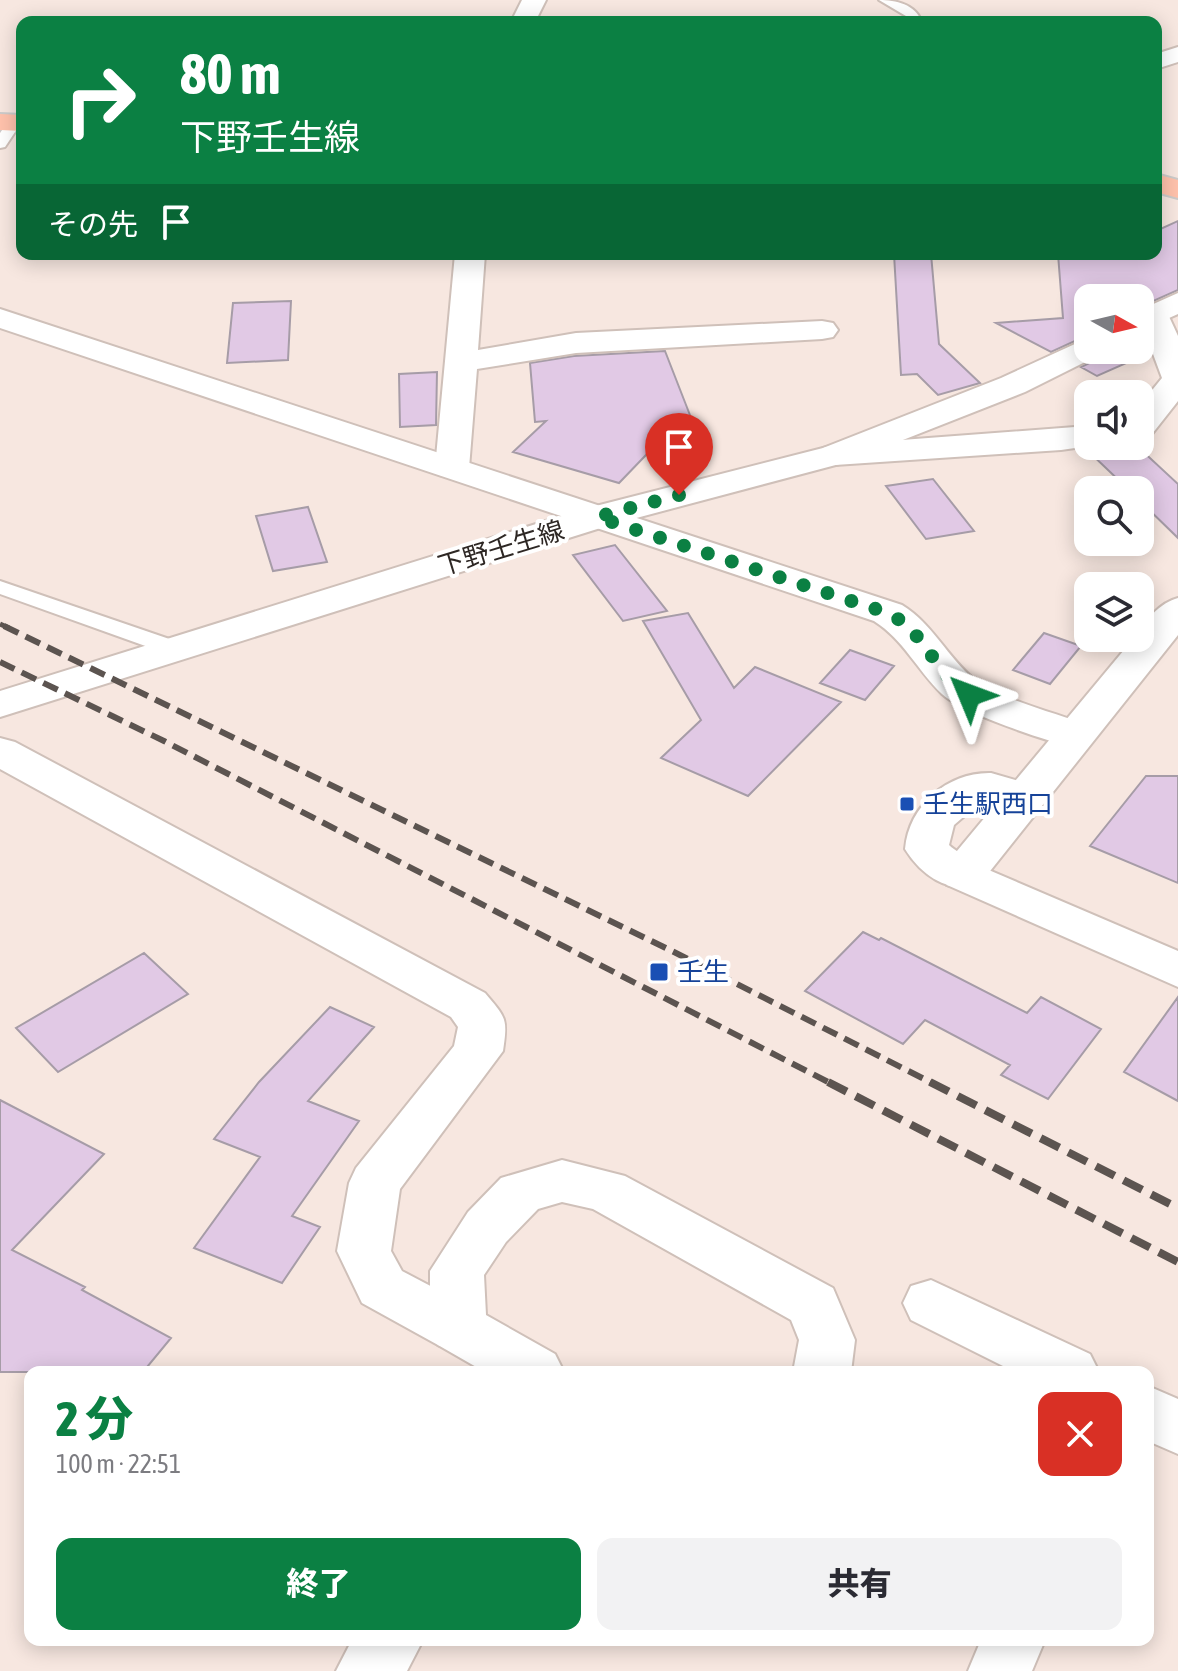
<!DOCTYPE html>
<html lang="ja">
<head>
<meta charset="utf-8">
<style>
  body { margin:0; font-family:"Asap Condensed","Noto Sans JP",sans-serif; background:#f2f2f3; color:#2b2b33; height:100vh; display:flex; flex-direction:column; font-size:30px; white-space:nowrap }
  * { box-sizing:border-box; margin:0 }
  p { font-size:26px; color:#7c7c81 }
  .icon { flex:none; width:44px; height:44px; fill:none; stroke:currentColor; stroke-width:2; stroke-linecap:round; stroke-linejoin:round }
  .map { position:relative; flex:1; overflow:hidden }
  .side { position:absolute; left:24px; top:1366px; width:1130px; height:280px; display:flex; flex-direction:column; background:#fff; border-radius:16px; box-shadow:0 4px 20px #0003 }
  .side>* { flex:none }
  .hud { position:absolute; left:16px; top:16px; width:1146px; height:244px; border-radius:16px; box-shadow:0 4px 20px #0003; background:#0b8043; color:#fff; overflow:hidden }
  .needle { width:52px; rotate:98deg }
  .controls { position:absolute; left:1074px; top:284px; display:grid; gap:16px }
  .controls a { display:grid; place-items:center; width:80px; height:80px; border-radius:16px; background:#fff; box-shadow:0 4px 20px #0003; font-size:40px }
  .pin { position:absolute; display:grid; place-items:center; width:68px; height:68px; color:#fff; margin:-82px -34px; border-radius:50% 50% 50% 0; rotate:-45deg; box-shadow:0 0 8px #0007 }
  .pin .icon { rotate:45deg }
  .me { position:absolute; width:88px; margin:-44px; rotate:314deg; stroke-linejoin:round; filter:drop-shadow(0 0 6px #0008) }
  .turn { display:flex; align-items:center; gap:28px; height:168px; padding:0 32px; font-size:36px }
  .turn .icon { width:104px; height:104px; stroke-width:2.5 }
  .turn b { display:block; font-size:56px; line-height:68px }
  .then { display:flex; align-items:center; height:76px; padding:0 32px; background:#0003; gap:16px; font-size:30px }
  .round { display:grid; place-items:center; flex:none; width:84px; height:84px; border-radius:16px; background:#f2f2f3 }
  .overview { display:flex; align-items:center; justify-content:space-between; height:136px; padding:0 32px }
  h1 { font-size:48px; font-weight:800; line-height:60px; color:#0b8043 }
  .primary-button { display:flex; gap:16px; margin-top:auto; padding:16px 32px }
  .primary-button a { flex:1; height:92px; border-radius:16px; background:#0b8043; color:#fff; font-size:32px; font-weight:800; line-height:92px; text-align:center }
  .primary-button a+a { background:#f2f2f3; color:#2b2b33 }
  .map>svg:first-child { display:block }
</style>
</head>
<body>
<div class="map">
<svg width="1178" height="1671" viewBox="0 0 1178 1671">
  <rect width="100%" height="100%" fill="#f7e7e0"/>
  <path fill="#e1c9e5" stroke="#a69ca7" stroke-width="2" d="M 1178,221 L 1178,290 L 1140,307 L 1140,298 L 1088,298 L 1088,335 L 1051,352 L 996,323 L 1063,318 L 1058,254 L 1156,254 L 1156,231 Z
    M 894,254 L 931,254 L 939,344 L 980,383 L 938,395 L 917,374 L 901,375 Z
    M 291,301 L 288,360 L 227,363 L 233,303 Z
    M 1142,333 L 1149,353 L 1097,376 L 1081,367 L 1100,358 L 1106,350 L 1140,350 Z
    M 665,351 L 695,428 L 670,430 L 619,483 L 513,452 L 546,421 L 535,422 L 530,363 L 574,356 Z
    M 437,372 L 436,425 L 400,427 L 399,374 Z
    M 1092,446 L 1137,446 L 1178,484 L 1178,538 L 1140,501 L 1140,490 L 1129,490 L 1086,449 Z
    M 933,479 L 974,531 L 926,539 L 886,486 Z
    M 308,507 L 327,562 L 273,571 L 256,516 Z
    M 615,545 L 667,611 L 623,621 L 573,555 Z
    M 688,613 L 734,688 L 755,667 L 841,702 L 748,796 L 661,758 L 701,720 L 643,621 Z
    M 1044,633 L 1081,646 L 1050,684 L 1013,670 Z
    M 850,650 L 894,666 L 865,700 L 820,683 Z
    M 1146,776 L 1178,776 L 1178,883 L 1090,846 Z
    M 863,932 L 879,940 L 881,938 L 1027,1013 L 1041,997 L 1101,1029 L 1048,1099 L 1001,1075 L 1010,1065 L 925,1020 L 903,1044 L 805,991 Z
    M 144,953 L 188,994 L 58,1072 L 16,1028 Z
    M 1178,997 L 1178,1101 L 1124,1072 Z
    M 330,1007 L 374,1027 L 308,1101 L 359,1121 L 292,1216 L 320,1227 L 282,1283 L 194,1248 L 260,1157 L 214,1139 L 259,1082 Z
    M 0,1100 L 104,1154 L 12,1250 L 85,1287 L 82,1290 L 171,1338 L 143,1372 L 0,1372 Z"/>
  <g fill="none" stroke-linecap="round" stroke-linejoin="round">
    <defs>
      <path id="service" d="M 879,0 C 896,0 915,4 922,22 L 908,22 L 906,16 Z
        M 14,119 L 21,123 L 5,147 L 0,148 L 0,133 L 9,120 Z
        M 0,581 L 181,643 L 184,648 L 173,654 L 165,653 L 0,594 Z"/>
      <path id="minor" d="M 522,0 L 546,0 L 535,22 L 511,22 Z
        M 1178,47 L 1178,62 L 1156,69 L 1156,54 Z
        M 455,254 L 485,254 L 478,350 L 576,333 L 822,321 L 833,323 L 838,330 L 833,337 L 822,339 L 576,353 L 477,369 L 469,468 L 464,475 L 452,478 L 440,475 L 435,468 Z
        M 1154,306 L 1165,308 L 1178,336 L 1178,401 L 1152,434 L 1140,437 L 1140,405 L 1162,378 L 1140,319 L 1143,308 Z
        M 1088,426 L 1089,446 L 1061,450 L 835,465 L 823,462 L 818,455 L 823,448 L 835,445 Z
        M 0,738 L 15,742 L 485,993 C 506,1018 508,1018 503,1051 L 400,1189 L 391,1251 L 402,1271 L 478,1311 L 486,1328 L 478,1345 L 458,1352 L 438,1345 L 362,1303 L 337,1251 L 349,1183 L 356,1168 L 454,1046 L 458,1027 L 451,1017 L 0,769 Z
        M 963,859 L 1178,951 L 1178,987 L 947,885 L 941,874 L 947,863 Z
        M 931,1280 L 1090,1354 L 1099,1372 L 1015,1372 L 911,1320 L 903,1303 L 911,1286 Z
        M 1148,1386 L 1178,1399 L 1178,1454 L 1148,1441 Z
        M 981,1640 L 1045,1640 L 1032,1671 L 968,1671 Z"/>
      <path id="tertiary" d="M 0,309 L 902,605 C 933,624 947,657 975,680 C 999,699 1059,714 1090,726 L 1096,735 L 1090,744 L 1075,748 C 1044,740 964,714 942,694 C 917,670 904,640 874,621 L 0,328 Z
        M 991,773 L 1040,787 L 1047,797 L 1040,807 L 1025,811 L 982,801 L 954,825 L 949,845 C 962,857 977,859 985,874 L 979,885 C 948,894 921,875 905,849 C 909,805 948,772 991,773 Z
        M 562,1160 L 625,1176 L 833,1288 L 855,1340 L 851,1372 L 793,1372 L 799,1340 L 791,1320 L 593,1209 L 562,1202 L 538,1209 L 506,1242 L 484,1275 L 486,1315 L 555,1354 L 564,1372 L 485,1372 L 438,1345 L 430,1328 L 430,1271 L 468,1212 L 501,1178 Z
        M 352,1640 L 423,1640 L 407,1671 L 336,1671 Z"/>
      <path id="secondary" d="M 1178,293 L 1178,314 L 1140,331 L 1140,310 Z
        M 1088,338 L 1088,350 L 1103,350 L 1099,355 L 1025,392 L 847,462 L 610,525 L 0,717 L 0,691 L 584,509 L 823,448 L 1001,378 Z
        M 1178,598 L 1178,635 L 979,885 L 963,889 L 947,885 L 941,874 L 947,863 L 1134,638 L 1140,638 C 1141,621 1162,602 1178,598 Z"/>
      <path id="primary" d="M 0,114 L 22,115 L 22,131 L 0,130 Z
        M 1156,174 L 1178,180 L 1178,198 L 1156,192 Z"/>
    </defs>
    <use href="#service" stroke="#cfc0b9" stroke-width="4"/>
    <use href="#minor" stroke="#cfc0b9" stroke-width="4"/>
    <use href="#tertiary" stroke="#cfc0b9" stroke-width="4"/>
    <use href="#secondary" stroke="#cfc0b9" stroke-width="4"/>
    <use href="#primary" stroke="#cdcbca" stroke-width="4"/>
    <use href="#service" fill="#fff" fill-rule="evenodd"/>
    <use href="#minor" fill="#fff" fill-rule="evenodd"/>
    <use href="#tertiary" fill="#fff" fill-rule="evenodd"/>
    <use href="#secondary" fill="#fff" fill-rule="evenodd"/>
    <use href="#primary" fill="#ffc2ac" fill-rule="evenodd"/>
    <path stroke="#5c5450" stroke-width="5" stroke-dasharray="12 6" stroke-linecap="butt" d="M 0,624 L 9,628"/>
    <path stroke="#5c5450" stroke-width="6" stroke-dasharray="16 8" stroke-linecap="butt" d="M 4,626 L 674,952 L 934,1084
      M 0,662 L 164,741 L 832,1084"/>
    <path stroke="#5c5450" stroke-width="8" stroke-dasharray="21 10" stroke-linecap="butt" d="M 828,1082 L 1178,1262
      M 930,1082 L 1178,1208"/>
  </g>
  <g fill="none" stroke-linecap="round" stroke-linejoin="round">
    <path stroke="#0b8043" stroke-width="14" stroke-dasharray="0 25.2" d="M 679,495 L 597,517 L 888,613 C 926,632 934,673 969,695"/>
  </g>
  <g fill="#1a4fb4" stroke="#fff" stroke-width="3">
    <rect x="899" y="796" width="16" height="16" rx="4"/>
    <rect x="649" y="962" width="20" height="20" rx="4"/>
  </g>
  <g text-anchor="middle" stroke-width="8" stroke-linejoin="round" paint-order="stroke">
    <g font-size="26" fill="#2d2724" stroke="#fff">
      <text transform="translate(501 548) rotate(-17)" y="9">下野壬生線</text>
    </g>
    <g font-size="26" fill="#164399" stroke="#fff" text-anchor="start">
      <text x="923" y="813">壬生駅西口</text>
      <text x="677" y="981">壬生</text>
    </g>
  </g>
</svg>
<div class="controls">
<a><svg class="needle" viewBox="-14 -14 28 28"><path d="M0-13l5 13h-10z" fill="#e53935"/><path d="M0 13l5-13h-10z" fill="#7c7c81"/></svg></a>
<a><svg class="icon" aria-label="sound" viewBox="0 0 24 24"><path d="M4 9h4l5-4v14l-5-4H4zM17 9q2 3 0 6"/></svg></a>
<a><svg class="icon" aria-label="search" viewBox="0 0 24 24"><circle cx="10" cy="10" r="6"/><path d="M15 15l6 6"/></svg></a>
<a><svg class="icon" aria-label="layers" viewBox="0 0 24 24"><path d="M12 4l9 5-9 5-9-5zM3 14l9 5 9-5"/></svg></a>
</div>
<div class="pin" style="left:679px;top:495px;background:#d93025"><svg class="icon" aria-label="arrive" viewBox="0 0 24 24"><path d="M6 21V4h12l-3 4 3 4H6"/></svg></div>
<svg class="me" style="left:969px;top:695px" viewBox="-20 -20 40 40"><path d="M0-17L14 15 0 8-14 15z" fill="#0b8043" stroke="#fff" stroke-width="4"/></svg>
<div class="hud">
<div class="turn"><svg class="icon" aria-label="right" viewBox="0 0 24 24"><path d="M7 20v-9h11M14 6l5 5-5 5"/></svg><div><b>80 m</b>下野壬生線</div></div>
<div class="then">その先<svg class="icon" aria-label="arrive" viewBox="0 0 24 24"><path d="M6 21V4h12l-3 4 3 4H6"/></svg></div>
</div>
<section class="side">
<div class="overview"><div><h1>2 分</h1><p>100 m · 22:51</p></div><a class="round" style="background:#d93025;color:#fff"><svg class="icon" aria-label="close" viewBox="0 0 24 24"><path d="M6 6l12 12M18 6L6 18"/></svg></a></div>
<div class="primary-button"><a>終了</a><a>共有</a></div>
</section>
</div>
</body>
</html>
